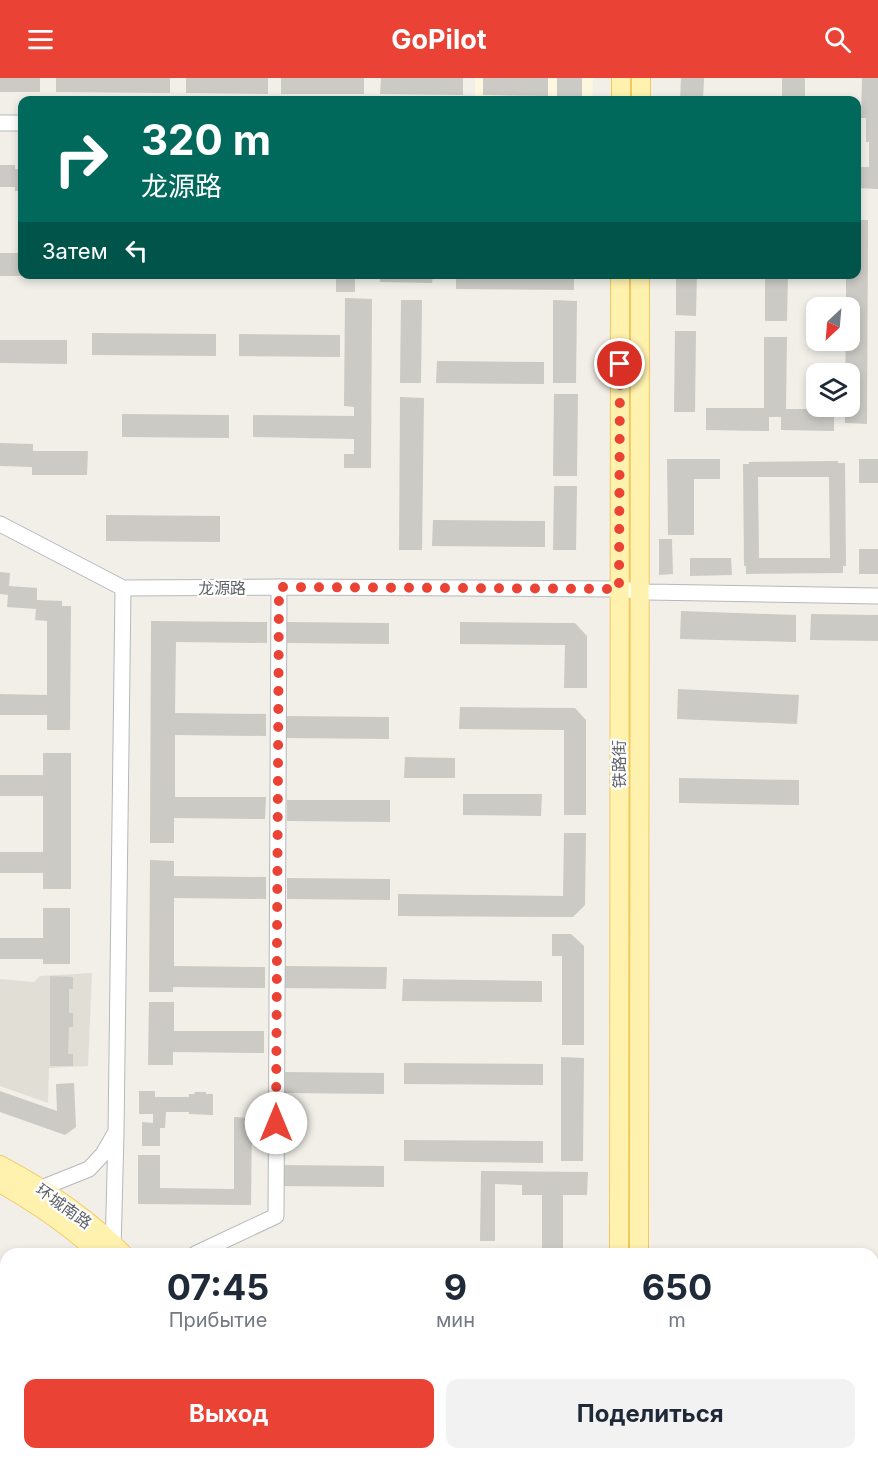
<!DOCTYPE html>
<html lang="ru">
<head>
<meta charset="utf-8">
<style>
  body { margin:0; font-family:Inter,"Noto Sans SC",sans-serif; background:#f2f2f3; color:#1f2937; height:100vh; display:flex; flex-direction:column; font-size:22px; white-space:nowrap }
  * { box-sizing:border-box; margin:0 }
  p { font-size:20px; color:#747a83 }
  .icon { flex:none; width:33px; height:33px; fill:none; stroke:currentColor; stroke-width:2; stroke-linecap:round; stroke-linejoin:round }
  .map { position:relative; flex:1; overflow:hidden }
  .drawer { position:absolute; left:0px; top:1170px; width:879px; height:212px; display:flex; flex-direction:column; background:#fff; border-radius:18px 18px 0 0; box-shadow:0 3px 9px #0003 }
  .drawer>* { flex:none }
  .top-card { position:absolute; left:18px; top:18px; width:843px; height:183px; border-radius:12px; box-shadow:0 3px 9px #0003; background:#00695c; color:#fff; overflow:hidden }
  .needle { width:39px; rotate:206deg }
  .tools { position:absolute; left:806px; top:219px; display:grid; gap:12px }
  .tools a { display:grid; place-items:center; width:54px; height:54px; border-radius:12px; background:#fff; box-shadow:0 3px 9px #0003; font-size:30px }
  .pin { position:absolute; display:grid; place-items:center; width:51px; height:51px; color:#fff; margin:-26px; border:3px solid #fff; border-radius:50%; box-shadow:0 2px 6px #0007 }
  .me { position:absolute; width:66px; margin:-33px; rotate:0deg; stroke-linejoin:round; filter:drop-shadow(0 0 4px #0008) }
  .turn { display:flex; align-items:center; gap:21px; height:126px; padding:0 24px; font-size:27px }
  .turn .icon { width:78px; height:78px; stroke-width:2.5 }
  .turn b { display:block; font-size:42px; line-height:51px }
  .then { display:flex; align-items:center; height:57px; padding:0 24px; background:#0003; gap:12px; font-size:22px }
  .eta { display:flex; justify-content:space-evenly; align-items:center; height:102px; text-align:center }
  .eta b { font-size:36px; font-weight:700; line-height:42px }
  .cta { display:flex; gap:12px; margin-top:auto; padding:12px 24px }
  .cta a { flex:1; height:69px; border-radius:12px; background:#ea4335; color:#fff; font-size:24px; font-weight:700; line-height:69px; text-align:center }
  .cta a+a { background:#f2f2f3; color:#1f2937 }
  header { display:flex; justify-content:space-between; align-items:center; height:78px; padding:0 24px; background:#ea4335; color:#fff; font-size:27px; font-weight:700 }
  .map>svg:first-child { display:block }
</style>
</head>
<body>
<header><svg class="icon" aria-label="menu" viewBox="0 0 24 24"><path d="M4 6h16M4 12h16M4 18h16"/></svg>GoPilot<svg class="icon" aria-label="search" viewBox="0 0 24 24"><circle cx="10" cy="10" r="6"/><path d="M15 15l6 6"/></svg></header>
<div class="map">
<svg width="878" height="1381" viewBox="0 0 878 1381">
  <rect width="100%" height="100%" fill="#f1efe8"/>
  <path fill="#fef7e0" d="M 475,0 L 593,0 L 592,22 L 475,22 Z"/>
  <path fill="#e1ded6" d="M 92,895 L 88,988 L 49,990 L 48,1025 L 0,1008 L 0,901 L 34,904 L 40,898 Z
    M 91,1376 L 253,1376 L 257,1381 L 84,1381 Z"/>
  <path fill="#cccac5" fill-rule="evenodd" d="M 0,0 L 40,0 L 40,14 L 0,14 Z
    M 56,0 L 170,0 L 170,15 L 56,14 Z
    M 186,0 L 268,0 L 268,16 L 186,15 Z
    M 281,0 L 364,0 L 364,16 L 281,16 Z
    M 381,0 L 463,0 L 463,17 L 380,16 Z
    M 483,0 L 548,0 L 548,18 L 483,17 Z
    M 557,0 L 582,0 L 582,19 L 557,19 Z
    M 681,0 L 704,0 L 703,22 L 680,22 Z
    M 782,0 L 805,0 L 805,22 L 782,22 Z
    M 862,0 L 878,0 L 878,111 L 856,110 L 856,89 L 869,89 L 869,64 L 866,64 L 866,40 L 861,40 Z
    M 0,87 L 15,87 L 15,91 L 22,91 L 22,113 L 15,113 L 15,109 L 0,109 Z
    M 856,142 L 868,142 L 867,346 L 845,345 L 845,328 L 849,328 L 849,296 L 845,296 L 846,262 L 849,262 L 849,230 L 846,230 L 846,196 L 856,196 Z
    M 0,175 L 22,175 L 22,198 L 0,198 Z
    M 143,196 L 217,196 L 217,199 L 143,199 Z
    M 234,196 L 335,196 L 335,201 L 234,200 Z
    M 336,196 L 355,196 L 355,214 L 336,214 Z
    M 380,196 L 433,196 L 432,205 L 380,204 Z
    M 456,196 L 574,196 L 574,212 L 456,211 Z
    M 676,196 L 697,196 L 696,238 L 676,237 Z
    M 765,196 L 788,196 L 787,243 L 765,243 Z
    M 345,220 L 372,221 L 371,390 L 344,390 L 344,376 L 354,376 L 354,361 L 253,359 L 253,337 L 354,338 L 354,329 L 344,328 Z
    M 401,222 L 422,222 L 421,305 L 400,305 Z
    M 553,222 L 577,223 L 576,305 L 553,305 Z
    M 675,253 L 696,253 L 695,334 L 674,334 Z
    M 92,255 L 216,256 L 216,278 L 92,277 Z
    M 239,256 L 340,257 L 340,279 L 239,278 Z
    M 764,259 L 787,259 L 786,331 L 834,331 L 834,353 L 781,352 L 781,339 L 769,339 L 769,353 L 706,352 L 706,330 L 764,330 Z
    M 0,262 L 67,262 L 67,286 L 0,285 Z
    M 437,283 L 544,284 L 544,306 L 436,305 Z
    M 554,316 L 578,316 L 577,398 L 553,398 Z
    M 400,319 L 424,320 L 422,472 L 399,472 Z
    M 122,336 L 229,337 L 229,360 L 122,359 Z
    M 0,365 L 33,366 L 33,373 L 88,373 L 87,397 L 32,397 L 32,389 L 0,388 Z
    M 667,381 L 720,381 L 720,401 L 694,401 L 694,457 L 668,457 Z
    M 859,381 L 878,381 L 878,405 L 859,405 Z
    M 838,383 L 838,385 L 845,385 L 846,488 L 843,488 L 843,495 L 746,496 L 746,488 L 744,488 L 743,386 L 749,386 L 749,384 ZM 758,399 L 829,399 L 830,480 L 759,480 Z
    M 554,408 L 577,408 L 576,472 L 553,472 Z
    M 106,437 L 220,438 L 220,464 L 106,463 Z
    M 433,442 L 545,443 L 545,469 L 432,468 Z
    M 659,461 L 672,461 L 673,496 L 659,497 Z
    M 859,471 L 878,471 L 878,496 L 859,496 Z
    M 690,480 L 731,480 L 732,497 L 690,498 Z
    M 0,494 L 10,495 L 9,508 L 37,510 L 37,522 L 62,523 L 62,528 L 71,528 L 70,652 L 47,652 L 47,637 L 0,637 L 0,616 L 47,617 L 47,543 L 35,542 L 36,531 L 7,529 L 8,517 L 0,516 Z
    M 681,533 L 796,537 L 796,564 L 680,561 Z
    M 811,536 L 878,537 L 878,563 L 810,562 Z
    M 151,543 L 267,544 L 267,565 L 176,564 L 175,635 L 266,636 L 266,658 L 175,657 L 175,719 L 266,719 L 265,741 L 174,740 L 174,765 L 150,765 Z
    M 286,544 L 389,545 L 389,566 L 286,565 Z
    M 460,544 L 575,545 L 587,558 L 587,610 L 564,610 L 565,567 L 460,566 Z
    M 678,611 L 799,617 L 797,646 L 677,641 Z
    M 460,629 L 575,630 L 586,642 L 586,737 L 564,737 L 564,652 L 459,651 Z
    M 286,638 L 389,639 L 389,661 L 286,660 Z
    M 43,675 L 71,675 L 71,811 L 43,811 L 43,795 L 0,795 L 0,774 L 43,774 L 43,718 L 0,718 L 0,697 L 43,697 Z
    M 405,679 L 455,680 L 455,700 L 404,700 Z
    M 679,700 L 799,702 L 799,727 L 679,725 Z
    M 463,716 L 542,716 L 541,738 L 463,737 Z
    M 287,722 L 390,722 L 390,744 L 287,743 Z
    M 564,755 L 586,755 L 585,827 L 573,839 L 398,838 L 398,816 L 563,818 Z
    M 150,782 L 174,783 L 174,798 L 266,799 L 266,821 L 174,820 L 174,888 L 265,889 L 265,910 L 173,909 L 173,914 L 149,914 Z
    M 287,800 L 390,801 L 390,822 L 287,821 Z
    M 43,830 L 70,830 L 70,886 L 43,886 L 43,881 L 0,881 L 0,860 L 43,860 Z
    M 552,856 L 571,856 L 584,868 L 584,967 L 562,967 L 562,878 L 552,878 Z
    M 284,888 L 387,889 L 386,911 L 284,910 Z
    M 50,898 L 73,899 L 73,911 L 69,911 L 69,935 L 73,935 L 73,949 L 69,949 L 68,976 L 73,976 L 73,988 L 50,988 Z
    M 403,901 L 542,903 L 542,924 L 402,923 Z
    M 149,924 L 174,924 L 174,953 L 264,953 L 264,975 L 173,974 L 173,987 L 148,987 Z
    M 561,979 L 584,980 L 583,1083 L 561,1083 Z
    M 404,985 L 543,986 L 543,1007 L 404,1006 Z
    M 281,994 L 384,995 L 384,1016 L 281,1015 Z
    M 74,1005 L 76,1049 L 65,1057 L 0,1034 L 0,1013 L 57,1033 L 56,1006 Z
    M 139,1013 L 155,1013 L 155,1019 L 189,1019 L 189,1016 L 194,1016 L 195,1014 L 206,1014 L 206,1016 L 213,1016 L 213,1037 L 189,1036 L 189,1034 L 166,1034 L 165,1050 L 160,1050 L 160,1068 L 142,1068 L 142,1044 L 153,1045 L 153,1036 L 139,1036 Z
    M 234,1039 L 252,1040 L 251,1127 L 138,1126 L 138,1077 L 160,1077 L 160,1110 L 234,1111 Z
    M 404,1062 L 543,1063 L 543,1085 L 404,1083 Z
    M 281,1087 L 384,1088 L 384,1109 L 281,1108 Z
    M 481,1093 L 588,1094 L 587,1117 L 563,1117 L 563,1176 L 542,1176 L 542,1117 L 522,1117 L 522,1107 L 495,1106 L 495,1163 L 480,1163 Z
    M 349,1376 L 381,1376 L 386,1381 L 354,1381 Z"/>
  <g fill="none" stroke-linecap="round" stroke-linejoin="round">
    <defs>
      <path id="minor" d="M 0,45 L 22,45
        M 0,446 L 123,510 L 279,509 L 619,511 L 648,514 L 878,518
        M 34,1113 L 89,1091 L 103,1076 L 114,1057
        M 113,1173 L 116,1055 L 123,510
        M 195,1176 L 276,1138 L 279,509
        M 0,1318 L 6,1313"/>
      <path id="major" d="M 621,22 L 621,0
        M 641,22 L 641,0
        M 0,1087 C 45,1111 88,1139 123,1176
        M 0,1105 C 35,1125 70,1148 99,1176
        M 619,1176 L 620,196
        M 639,1176 L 640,196
        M 272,1376 L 277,1381
        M 297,1376 L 301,1381
        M 593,1381 L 596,1376
        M 616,1381 L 618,1376"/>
    </defs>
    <use href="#minor" stroke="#b5b8bc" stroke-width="17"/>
    <use href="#major" stroke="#f2c960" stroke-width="20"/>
    <use href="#minor" stroke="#fff" stroke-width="15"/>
    <use href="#major" stroke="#fff2af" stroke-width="18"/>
  </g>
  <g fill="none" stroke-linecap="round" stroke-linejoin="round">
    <path stroke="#ea4335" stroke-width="10" stroke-dasharray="0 18" d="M 276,1045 L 279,509 L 619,511 L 620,286"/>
  </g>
  <g text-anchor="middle" stroke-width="4.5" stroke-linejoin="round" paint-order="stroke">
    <g font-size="16" fill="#5f6368" stroke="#fff">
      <text x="222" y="516">龙源路</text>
      <text transform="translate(619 686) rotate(-90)" y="6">铁路街</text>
      <text transform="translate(64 1128) rotate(36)" y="6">环城南路</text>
    </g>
  </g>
</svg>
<div class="tools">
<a><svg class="needle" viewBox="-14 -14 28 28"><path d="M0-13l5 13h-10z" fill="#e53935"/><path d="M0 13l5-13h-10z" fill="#747a83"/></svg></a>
<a><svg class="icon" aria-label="layers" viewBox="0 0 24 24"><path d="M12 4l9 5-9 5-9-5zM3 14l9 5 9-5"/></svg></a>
</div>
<div class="pin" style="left:620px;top:286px;background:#d93025"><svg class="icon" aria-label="arrive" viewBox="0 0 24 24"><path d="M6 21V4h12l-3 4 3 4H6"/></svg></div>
<svg class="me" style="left:276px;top:1045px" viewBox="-20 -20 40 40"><circle r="19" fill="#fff"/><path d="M0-13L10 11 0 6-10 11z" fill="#ea4335"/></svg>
<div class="top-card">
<div class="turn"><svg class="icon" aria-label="right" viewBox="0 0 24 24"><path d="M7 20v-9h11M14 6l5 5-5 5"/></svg><div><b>320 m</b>龙源路</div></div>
<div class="then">Затем<svg class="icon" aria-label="left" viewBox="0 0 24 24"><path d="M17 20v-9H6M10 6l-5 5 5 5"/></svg></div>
</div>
<section class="drawer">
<div class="eta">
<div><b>07:45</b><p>Прибытие</p></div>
<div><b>9</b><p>мин</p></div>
<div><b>650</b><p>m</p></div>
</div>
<div class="cta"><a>Выход</a><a>Поделиться</a></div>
</section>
</div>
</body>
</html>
